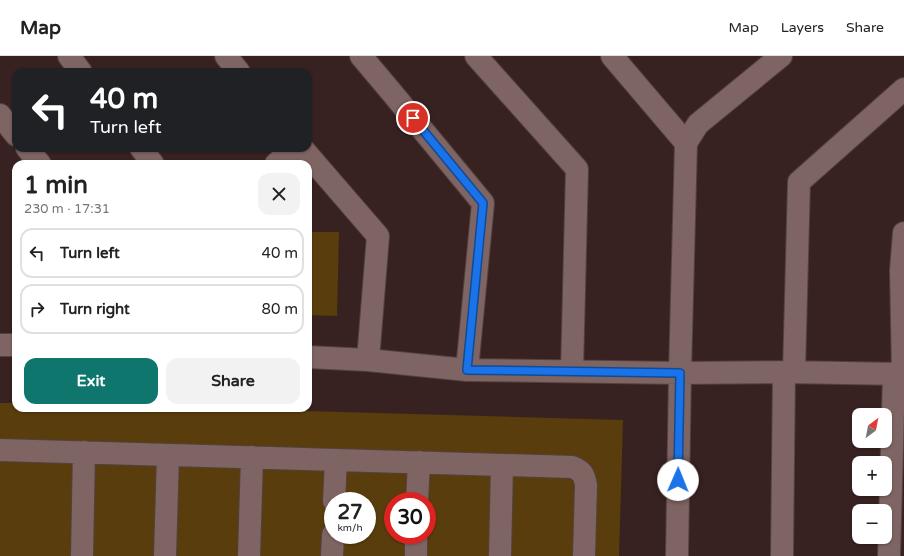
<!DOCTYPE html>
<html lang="en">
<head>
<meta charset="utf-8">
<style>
  body { margin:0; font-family:"Varela Round",sans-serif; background:#f2f2f2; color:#222; height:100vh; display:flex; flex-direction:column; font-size:15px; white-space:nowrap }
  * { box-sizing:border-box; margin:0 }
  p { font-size:13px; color:#767676 }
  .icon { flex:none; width:22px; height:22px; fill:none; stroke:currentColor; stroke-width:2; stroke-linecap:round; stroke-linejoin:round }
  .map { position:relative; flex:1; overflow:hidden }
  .side { position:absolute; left:12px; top:104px; width:300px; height:252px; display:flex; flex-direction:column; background:#fff; border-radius:12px; box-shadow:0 1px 3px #0004 }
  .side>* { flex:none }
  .banner { position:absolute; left:12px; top:12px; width:300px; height:84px; border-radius:12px; box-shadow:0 1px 3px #0004; background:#202124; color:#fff; overflow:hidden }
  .needle { width:26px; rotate:32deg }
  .fabs { position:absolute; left:852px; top:352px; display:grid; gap:8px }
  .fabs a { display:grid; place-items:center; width:40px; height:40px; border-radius:8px; background:#fff; box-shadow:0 1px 3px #0004; font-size:20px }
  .speed { position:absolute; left:324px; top:436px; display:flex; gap:8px; font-size:20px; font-weight:700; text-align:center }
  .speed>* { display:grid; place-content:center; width:52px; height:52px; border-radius:50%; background:#fff; box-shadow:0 1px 3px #0004; line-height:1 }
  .speed small { font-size:10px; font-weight:400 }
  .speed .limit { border:6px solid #d22; background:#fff; color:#111 }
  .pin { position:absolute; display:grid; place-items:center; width:34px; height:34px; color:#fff; margin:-17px; border:2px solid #fff; border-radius:50%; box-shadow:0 1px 4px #0007 }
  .me { position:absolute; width:44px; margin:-22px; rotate:1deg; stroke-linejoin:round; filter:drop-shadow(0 0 3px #0008) }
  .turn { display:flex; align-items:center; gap:14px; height:84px; padding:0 12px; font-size:18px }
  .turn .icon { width:52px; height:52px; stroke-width:2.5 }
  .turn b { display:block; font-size:28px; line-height:34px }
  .round { display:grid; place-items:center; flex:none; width:42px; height:42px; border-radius:12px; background:#f2f2f2 }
  .headline { display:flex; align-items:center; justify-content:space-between; height:68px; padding:0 12px }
  h1 { font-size:24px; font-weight:700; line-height:30px }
  .button { display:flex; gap:8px; margin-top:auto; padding:8px 12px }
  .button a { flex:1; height:46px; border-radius:12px; background:#0f766e; color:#fff; font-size:16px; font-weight:700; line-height:46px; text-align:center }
  .button a+a { background:#f2f2f2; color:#222 }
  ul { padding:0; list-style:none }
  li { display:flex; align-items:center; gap:12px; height:50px; margin:0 8px 6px; padding:0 4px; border:2px solid #e0e0e0; border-radius:12px }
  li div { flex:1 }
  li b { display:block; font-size:15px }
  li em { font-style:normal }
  header { display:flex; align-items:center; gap:24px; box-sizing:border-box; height:56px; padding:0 20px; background:#fff; border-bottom:1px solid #e0e0e0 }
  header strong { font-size:19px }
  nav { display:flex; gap:22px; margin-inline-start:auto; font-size:14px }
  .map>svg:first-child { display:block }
</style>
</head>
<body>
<header>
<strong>Map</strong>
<nav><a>Map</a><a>Layers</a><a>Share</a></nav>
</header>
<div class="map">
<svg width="904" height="500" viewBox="0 0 904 500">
  <rect width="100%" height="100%" fill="#382221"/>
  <path fill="#593d0c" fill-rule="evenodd" d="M 308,176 L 339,176 L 337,260 L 308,259 Z
    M 0,347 L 16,347 L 16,352 L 198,352 L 623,364 L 619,500 L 0,500 ZM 333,445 L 367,445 L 367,479 L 333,479 ZM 393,445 L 427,445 L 427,479 L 393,479 Z"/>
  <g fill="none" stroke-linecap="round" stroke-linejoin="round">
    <defs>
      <path id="minor" d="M 69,0 L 81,16
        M 226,0 L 239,16
        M 361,0 L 393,38 L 483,147 L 467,314
        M 476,0 L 577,113 L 572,315
        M 612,0 L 686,87
        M 0,59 L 16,79
        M 27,92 L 40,108
        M 141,92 L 153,108
        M 302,92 L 378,180 L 368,304
        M 276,108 L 294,92
        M 0,289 L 16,289
        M 308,301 L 368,304 L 467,314 L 680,317 L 784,316 L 904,318
        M 794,316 L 799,126 L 904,33
        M 903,318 L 901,214 L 904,177
        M 0,394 L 572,411 C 582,415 584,418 586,429 L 584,500
        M 334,445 L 336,404
        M 417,445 L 419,406
        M 82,500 L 84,396
        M 165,500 L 168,399
        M 249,500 L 252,401
        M 332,500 L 333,479
        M 416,500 L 416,479
        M 500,500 L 502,409
        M 677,500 L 680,317 L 686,87 L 698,68 L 781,0
        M 782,500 L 784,316
        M 889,500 L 894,318"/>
    </defs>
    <use href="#minor" stroke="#53413f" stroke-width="24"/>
    <use href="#minor" stroke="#7e6462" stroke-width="22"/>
  </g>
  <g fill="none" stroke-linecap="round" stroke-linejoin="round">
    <defs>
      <path id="route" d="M 413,62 L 483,147 L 467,314 L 680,317 L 678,424"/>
    </defs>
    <use href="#route" stroke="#114b97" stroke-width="10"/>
    <use href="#route" stroke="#1a73e8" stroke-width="7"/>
  </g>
</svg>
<div class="fabs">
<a><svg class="needle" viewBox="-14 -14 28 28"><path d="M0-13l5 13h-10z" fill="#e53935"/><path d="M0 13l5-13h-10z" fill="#767676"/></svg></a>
<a>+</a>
<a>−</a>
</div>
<div class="speed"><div>27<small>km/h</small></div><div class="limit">30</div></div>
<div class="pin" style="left:413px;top:62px;background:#d93025"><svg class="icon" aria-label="arrive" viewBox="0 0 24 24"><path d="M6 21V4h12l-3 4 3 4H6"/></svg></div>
<svg class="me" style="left:678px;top:424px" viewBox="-20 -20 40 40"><circle r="19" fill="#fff"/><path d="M0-13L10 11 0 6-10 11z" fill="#1a73e8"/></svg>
<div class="banner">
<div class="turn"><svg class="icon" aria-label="left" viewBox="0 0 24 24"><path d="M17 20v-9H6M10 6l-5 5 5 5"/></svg><div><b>40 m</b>Turn left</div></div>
</div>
<section class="side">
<div class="headline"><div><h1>1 min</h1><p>230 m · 17:31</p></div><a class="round"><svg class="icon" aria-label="close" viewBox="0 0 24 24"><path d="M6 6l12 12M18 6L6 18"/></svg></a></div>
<ul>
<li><svg class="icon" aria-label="left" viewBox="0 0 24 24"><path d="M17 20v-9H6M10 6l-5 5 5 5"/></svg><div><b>Turn left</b></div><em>40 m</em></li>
<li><svg class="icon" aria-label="right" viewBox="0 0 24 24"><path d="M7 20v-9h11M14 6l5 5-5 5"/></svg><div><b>Turn right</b></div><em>80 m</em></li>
</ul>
<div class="button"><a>Exit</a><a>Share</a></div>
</section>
</div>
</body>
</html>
